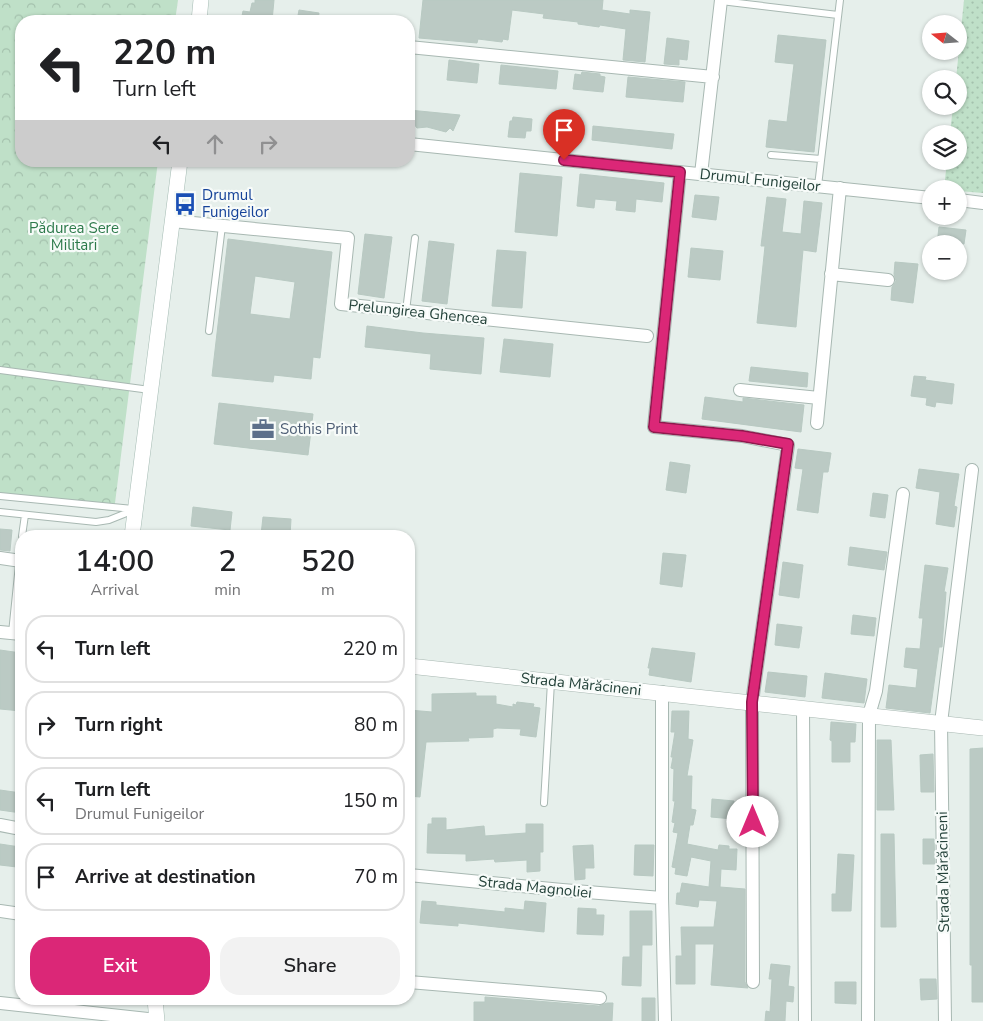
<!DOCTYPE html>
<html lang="en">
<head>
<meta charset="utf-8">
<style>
  body { margin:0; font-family:"Nunito Sans",sans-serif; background:#f2f2f2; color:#202124; height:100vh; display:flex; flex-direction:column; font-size:19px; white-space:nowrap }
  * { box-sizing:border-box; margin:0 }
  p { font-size:16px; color:#757577 }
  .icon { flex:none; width:28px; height:28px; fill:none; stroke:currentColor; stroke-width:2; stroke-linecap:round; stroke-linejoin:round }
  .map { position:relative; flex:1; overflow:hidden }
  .drawer { position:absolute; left:15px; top:530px; width:400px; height:475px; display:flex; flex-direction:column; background:#fff; border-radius:20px; box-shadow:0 1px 4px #0004 }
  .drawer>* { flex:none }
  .hud { position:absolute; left:15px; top:15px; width:400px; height:152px; border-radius:20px; box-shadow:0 1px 4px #0004; background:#fff; color:#202124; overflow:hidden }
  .needle { width:32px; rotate:287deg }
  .buttons { position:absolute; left:922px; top:15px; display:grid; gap:10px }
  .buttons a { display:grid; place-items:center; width:45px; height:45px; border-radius:50%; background:#fff; box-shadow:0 1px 4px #0004; font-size:25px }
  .pin { position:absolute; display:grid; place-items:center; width:42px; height:42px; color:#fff; margin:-51px -21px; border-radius:50% 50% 50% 0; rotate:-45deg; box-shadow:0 0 5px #0007 }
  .pin .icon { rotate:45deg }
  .me { position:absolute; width:55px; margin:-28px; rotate:0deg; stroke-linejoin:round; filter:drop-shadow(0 0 4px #0008) }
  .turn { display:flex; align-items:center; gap:18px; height:105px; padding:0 15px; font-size:22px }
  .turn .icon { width:65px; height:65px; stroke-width:2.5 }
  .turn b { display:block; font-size:35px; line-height:42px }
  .lanes { display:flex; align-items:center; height:48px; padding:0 15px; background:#0003; justify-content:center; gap:25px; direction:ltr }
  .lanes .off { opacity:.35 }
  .eta { display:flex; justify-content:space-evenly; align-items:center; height:85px; text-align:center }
  .eta b { font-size:30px; font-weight:600; line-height:35px }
  .button { display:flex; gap:10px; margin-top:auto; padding:10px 15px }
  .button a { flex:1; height:58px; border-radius:20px; background:#db2777; color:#fff; font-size:20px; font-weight:600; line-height:58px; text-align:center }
  .button a+a { background:#f2f2f2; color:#202124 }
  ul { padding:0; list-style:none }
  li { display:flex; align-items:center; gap:15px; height:68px; margin:0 10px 8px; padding:0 5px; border:2px solid #e0e0e0; border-radius:20px }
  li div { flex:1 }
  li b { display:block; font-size:19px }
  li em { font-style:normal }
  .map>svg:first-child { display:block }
</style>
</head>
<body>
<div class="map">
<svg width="983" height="1021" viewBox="0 0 983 1021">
  <defs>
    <pattern id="grass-dots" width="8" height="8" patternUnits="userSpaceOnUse" patternTransform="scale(1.25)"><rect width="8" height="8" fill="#bfe0c8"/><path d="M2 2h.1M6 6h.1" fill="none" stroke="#a4c1ad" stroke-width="1.8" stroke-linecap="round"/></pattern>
    <pattern id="forest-crowns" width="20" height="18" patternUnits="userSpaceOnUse" patternTransform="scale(1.25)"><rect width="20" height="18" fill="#bfe0c8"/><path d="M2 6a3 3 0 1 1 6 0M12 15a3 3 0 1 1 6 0" fill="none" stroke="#a4c1ad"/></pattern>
  </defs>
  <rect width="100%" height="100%" fill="#e6efeb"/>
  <path fill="url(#grass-dots)" d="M 964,0 L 983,0 L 983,193 L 959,191 L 959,189 L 944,189 L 947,161 L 959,161 L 959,134 L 950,134 L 953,106 L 959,106 L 959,79 L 956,79 Z"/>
  <path fill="url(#forest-crowns)" d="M 0,0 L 178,0 L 175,21 L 21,21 L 21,161 L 158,161 L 114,511 L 0,499 Z"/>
  <path fill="#bbcac4" stroke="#b8c9c2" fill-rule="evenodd" d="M 255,0 L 274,0 L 272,21 L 241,21 L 243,11 L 250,12 L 252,3 L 255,3 Z
    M 423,0 L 603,0 L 602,10 L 630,14 L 630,10 L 650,12 L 645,62 L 623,60 L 626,29 L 600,25 L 599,27 L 578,24 L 578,22 L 543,18 L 544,14 L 512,10 L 508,40 L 503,39 L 502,42 L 478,39 L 477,43 L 419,38 Z
    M 299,10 L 319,13 L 318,21 L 297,21 Z
    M 778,35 L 826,40 L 814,152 L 766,147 L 769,120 L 787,122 L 794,64 L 775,62 Z
    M 667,38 L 689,41 L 687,60 L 679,59 L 679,65 L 664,64 Z
    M 449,60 L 479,64 L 477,83 L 447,80 Z
    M 501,65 L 558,71 L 556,89 L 499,84 Z
    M 582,72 L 600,74 L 600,76 L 605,77 L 603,92 L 573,89 L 575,74 L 581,75 Z
    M 628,77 L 685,82 L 683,102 L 626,97 Z
    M 409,110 L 460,115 L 453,131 L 450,128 L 446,132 L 427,127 L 417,128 L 414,124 L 410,126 Z
    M 513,117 L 532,119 L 531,131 L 526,131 L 525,138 L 508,137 L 510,121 L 512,121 Z
    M 593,126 L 674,134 L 672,149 L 592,140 Z
    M 520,173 L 562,177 L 557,236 L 515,232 Z
    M 580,174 L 664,183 L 662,202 L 636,199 L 635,212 L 616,210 L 617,201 L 595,199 L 594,208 L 577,206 Z
    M 695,195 L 719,197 L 716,220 L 692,217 Z
    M 767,197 L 786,199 L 782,232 L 801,234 L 804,201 L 822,203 L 816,252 L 803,250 L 796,327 L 757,323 L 765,246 L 761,246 Z
    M 939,227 L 966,230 L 964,244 L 937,244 Z
    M 365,234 L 392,237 L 384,298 L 358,294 Z
    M 228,239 L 332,252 L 320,358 L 313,357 L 311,379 L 274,375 L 273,382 L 212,376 ZM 255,276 L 295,282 L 290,319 L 250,314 Z
    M 429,241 L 454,244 L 447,304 L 422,301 Z
    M 691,248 L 723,251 L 720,280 L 688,277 Z
    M 497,250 L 526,252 L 522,308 L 492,306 Z
    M 895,262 L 918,264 L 913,303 L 891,300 L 892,287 L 896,281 L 894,274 Z
    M 367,326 L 423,333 L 484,338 L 481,374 L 430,369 L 431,354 L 365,347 Z
    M 504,339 L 553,344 L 550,377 L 500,372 Z
    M 751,367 L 808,373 L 807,387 L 749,381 Z
    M 914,376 L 926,377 L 925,380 L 954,384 L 952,404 L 936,402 L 935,407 L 926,405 L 927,398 L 911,396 Z
    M 705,397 L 743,402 L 743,398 L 804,405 L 801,432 L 702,419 Z
    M 219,403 L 313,414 L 308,455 L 214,444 Z
    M 798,449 L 831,453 L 828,472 L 823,472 L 818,513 L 797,510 L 803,469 L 795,468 Z
    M 670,462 L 690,465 L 686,493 L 666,490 Z
    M 919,469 L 959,474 L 954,506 L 957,507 L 954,527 L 936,524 L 940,492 L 916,488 Z
    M 873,493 L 888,495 L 885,518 L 870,516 Z
    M 193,507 L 232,512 L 230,530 L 191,526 Z
    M 263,517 L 291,519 L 290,536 L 261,535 Z
    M 0,529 L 12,530 L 10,551 L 0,550 Z
    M 850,547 L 887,552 L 884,570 L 848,565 Z
    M 663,553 L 686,555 L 682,587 L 660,584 Z
    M 783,562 L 803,565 L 799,598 L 779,595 Z
    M 925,565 L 948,568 L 944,592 L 946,592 L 942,647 L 939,647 L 930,713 L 886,708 L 889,685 L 916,688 L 918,669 L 904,667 L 906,648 L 920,649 L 923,618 L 919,618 Z
    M 853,615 L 876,618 L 874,636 L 851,634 Z
    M 777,624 L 802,627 L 799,648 L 775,645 Z
    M 652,648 L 695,653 L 691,682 L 649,675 L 650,668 L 648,668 Z
    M 0,650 L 21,653 L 21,711 L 0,709 Z
    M 768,672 L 807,676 L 805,697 L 765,692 Z
    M 825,673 L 867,679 L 864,703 L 822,698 Z
    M 476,693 L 476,696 L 496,696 L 496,704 L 513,707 L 513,704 L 516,705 L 517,702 L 534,704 L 533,707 L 540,708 L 536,737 L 520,735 L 521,729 L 497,728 L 493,729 L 493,737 L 468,738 L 469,741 L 426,742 L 420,797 L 409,796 L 409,710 L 432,712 L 432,694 Z
    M 672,711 L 689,711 L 688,739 L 693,740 L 687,776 L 692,776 L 691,809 L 696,810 L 693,825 L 690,825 L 687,844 L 718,850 L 719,845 L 729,846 L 729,849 L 737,849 L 736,870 L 721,869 L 720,887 L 745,889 L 745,982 L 748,988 L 711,985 L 714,944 L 695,944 L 695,984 L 676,984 L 676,956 L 682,956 L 681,927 L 714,927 L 717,901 L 699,900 L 698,907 L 676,904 L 677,893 L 680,893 L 682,883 L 709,887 L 711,861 L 691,857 L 687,876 L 675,874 L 676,868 L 672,867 L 678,833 L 673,832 L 675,823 L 672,822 L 675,801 L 673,801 L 674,769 L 671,768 L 673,757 L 671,757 L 675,732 L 671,732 Z
    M 831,722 L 856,724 L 855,742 L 850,742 L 850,762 L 832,762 L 832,741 L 830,740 Z
    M 877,740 L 891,740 L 894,810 L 877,810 Z
    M 983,748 L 983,1002 L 972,1002 L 972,965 L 970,965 L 970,749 Z
    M 933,754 L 934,792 L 921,792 L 920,755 Z
    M 0,790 L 21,793 L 21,813 L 0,810 Z
    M 712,799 L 734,801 L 733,819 L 711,817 Z
    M 432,818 L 446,818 L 446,830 L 484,826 L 485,836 L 526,833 L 526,824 L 543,824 L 543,852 L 540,852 L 540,871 L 527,872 L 527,860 L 495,862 L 494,859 L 466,861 L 466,854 L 427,853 L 428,824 L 432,824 Z
    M 881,834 L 894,834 L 896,927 L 881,927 Z
    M 923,839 L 934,839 L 935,864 L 923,864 Z
    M 0,844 L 20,847 L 17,867 L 0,865 Z
    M 593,845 L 594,868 L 585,868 L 585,879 L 575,880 L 573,846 Z
    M 635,845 L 654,845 L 653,876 L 634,875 Z
    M 838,854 L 854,855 L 851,911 L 832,911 L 832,894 L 836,894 Z
    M 422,901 L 436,902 L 436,905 L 505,912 L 505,908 L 524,910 L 525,901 L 546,903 L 544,932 L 458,923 L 458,926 L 420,923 Z
    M 578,908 L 596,909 L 596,915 L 604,915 L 603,935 L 577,934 Z
    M 630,911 L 652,911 L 652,945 L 642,945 L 641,986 L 622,985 L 623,957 L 630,957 Z
    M 771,964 L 790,966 L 788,986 L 794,987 L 793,1002 L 786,1001 L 785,1021 L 765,1021 L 766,1011 L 770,1012 L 772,979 L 769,979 Z
    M 920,979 L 936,979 L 937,999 L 921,1000 Z
    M 835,982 L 856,982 L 856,1004 L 835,1003 Z
    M 485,997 L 599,1006 L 607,1003 L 613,1003 L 612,1021 L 474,1021 L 474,1002 L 485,1002 Z
    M 642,998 L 655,998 L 655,1021 L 642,1021 Z"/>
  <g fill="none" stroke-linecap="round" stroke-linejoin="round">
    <defs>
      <path id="service" d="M 721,1 L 838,15
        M 771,155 L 821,159
        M 818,186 L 840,0
        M 406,311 L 415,238
        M 209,331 L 222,226
        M 0,370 L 150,390
        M 0,496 L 133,509
        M 0,512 L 96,522 L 109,520 L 134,510
        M 22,536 L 25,515
        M 12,633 L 21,545
        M 544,803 L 551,682"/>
      <path id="minor" d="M 409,47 L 713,77
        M 409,144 L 931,198
        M 680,172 L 654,427 L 742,436 L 788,445 L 752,702 L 753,982
        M 701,174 L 721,0
        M 959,200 L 983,203
        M 172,221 L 348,238 L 341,304 L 647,336
        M 831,274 L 888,280
        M 740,390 L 819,398
        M 817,423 L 840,188
        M 0,558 L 21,561
        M 0,632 L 21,634
        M 662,692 L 662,898 L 665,1021
        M 803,708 L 805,1021
        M 0,825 L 21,829
        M 409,875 L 562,890 L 662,898
        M 0,911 L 21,914
        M 409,982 L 600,998
        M 0,1003 L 157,1020
        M 868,1021 L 869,715 L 876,691 L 903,494
        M 945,1021 L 941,723 L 972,470"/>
      <path id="tertiary" d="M 409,666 L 983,728"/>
      <path id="secondary" d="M 199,21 L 201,0
        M 132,536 L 180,161
        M 155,999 L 157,1021"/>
    </defs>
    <use href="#service" stroke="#a8b8b2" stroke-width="8"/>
    <use href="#minor" stroke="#a8b8b2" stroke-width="14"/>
    <use href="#tertiary" stroke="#a8b8b2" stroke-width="16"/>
    <use href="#secondary" stroke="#a4bbb3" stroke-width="16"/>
    <use href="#service" stroke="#fff" stroke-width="6"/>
    <use href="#minor" stroke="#fff" stroke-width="12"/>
    <use href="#tertiary" stroke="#fff" stroke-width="15"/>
    <use href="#secondary" stroke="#fff" stroke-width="15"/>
  </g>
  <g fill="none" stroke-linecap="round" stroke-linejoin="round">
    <defs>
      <path id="route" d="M 564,160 L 680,172 L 654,427 L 742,436 L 788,444 L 752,702 L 753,822"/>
    </defs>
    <use href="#route" stroke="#8e194d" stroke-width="12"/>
    <use href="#route" stroke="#db2777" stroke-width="9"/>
  </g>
  <defs>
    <symbol id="bus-bare" viewBox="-9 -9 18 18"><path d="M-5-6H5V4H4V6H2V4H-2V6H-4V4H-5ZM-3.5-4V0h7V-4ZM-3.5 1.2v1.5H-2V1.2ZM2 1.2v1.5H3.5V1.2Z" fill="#1a4fb4" stroke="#f7fbf9" stroke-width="2.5" paint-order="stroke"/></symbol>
    <symbol id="office-bare" viewBox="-9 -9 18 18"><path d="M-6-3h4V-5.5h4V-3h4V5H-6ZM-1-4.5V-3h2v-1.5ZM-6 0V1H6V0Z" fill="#5c6f8a" stroke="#f7fbf9" stroke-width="2.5" paint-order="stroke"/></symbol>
  </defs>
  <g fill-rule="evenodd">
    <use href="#bus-bare" x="169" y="188" width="32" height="32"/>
    <use href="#office-bare" x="247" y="413" width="32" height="32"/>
  </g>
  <g text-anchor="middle" stroke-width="4.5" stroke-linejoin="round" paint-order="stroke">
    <g font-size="15" fill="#24423a" stroke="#f7fbf9">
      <text transform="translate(760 180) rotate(6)" y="5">Drumul Funigeilor</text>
      <text transform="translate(418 312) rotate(6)" y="5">Prelungirea Ghencea</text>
      <text transform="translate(581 684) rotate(6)" y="5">Strada Mărăcineni</text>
      <text transform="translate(943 872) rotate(-91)" y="5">Strada Mărăcineni</text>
      <text transform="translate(535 887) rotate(6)" y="5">Strada Magnoliei</text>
    </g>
    <g font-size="15" fill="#164399" stroke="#f7fbf9" text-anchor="start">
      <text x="202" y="200">Drumul<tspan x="202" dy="17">Funigeilor</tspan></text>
    </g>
    <g font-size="15" fill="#2d7a4b" stroke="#f7fbf9">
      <text x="74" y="233">Pădurea Sere<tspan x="74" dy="17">Militari</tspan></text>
    </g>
    <g font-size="15" fill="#4e5e75" stroke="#f7fbf9" text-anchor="start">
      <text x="280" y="434">Sothis Print</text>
    </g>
  </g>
</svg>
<div class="buttons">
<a><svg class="needle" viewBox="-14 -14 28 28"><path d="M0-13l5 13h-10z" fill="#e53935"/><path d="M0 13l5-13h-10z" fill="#757577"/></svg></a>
<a><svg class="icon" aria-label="search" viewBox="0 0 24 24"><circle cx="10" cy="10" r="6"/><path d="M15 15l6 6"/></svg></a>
<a><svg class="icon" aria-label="layers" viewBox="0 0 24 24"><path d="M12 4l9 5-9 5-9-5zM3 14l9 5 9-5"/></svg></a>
<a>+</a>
<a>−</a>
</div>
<div class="pin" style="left:564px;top:160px;background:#d93025"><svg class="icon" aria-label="arrive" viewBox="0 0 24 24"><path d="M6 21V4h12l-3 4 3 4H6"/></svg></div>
<svg class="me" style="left:753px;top:822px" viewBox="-20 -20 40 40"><circle r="19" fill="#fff"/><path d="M0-13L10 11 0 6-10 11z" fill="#db2777"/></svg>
<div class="hud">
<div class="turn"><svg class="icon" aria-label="left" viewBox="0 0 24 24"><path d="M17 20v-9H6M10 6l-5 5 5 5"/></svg><div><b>220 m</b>Turn left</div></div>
<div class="lanes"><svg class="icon" aria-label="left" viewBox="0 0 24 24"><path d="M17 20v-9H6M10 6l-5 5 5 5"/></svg><svg class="icon off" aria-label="ahead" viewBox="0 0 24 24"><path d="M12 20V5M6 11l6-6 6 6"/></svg><svg class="icon off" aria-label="right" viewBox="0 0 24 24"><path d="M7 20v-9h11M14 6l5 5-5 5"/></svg></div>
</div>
<section class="drawer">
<div class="eta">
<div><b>14:00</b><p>Arrival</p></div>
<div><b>2</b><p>min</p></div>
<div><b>520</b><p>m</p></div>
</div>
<ul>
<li><svg class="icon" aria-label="left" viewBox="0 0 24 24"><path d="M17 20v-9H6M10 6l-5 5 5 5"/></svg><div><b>Turn left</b></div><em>220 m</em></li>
<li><svg class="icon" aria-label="right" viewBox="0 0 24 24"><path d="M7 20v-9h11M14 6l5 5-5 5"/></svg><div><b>Turn right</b></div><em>80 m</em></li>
<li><svg class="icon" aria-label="left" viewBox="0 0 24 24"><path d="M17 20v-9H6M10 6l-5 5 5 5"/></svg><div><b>Turn left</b><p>Drumul Funigeilor</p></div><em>150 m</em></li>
<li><svg class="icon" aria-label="arrive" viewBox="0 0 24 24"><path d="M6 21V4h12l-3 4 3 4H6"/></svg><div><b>Arrive at destination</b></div><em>70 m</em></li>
</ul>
<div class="button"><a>Exit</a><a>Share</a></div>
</section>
</div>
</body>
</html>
